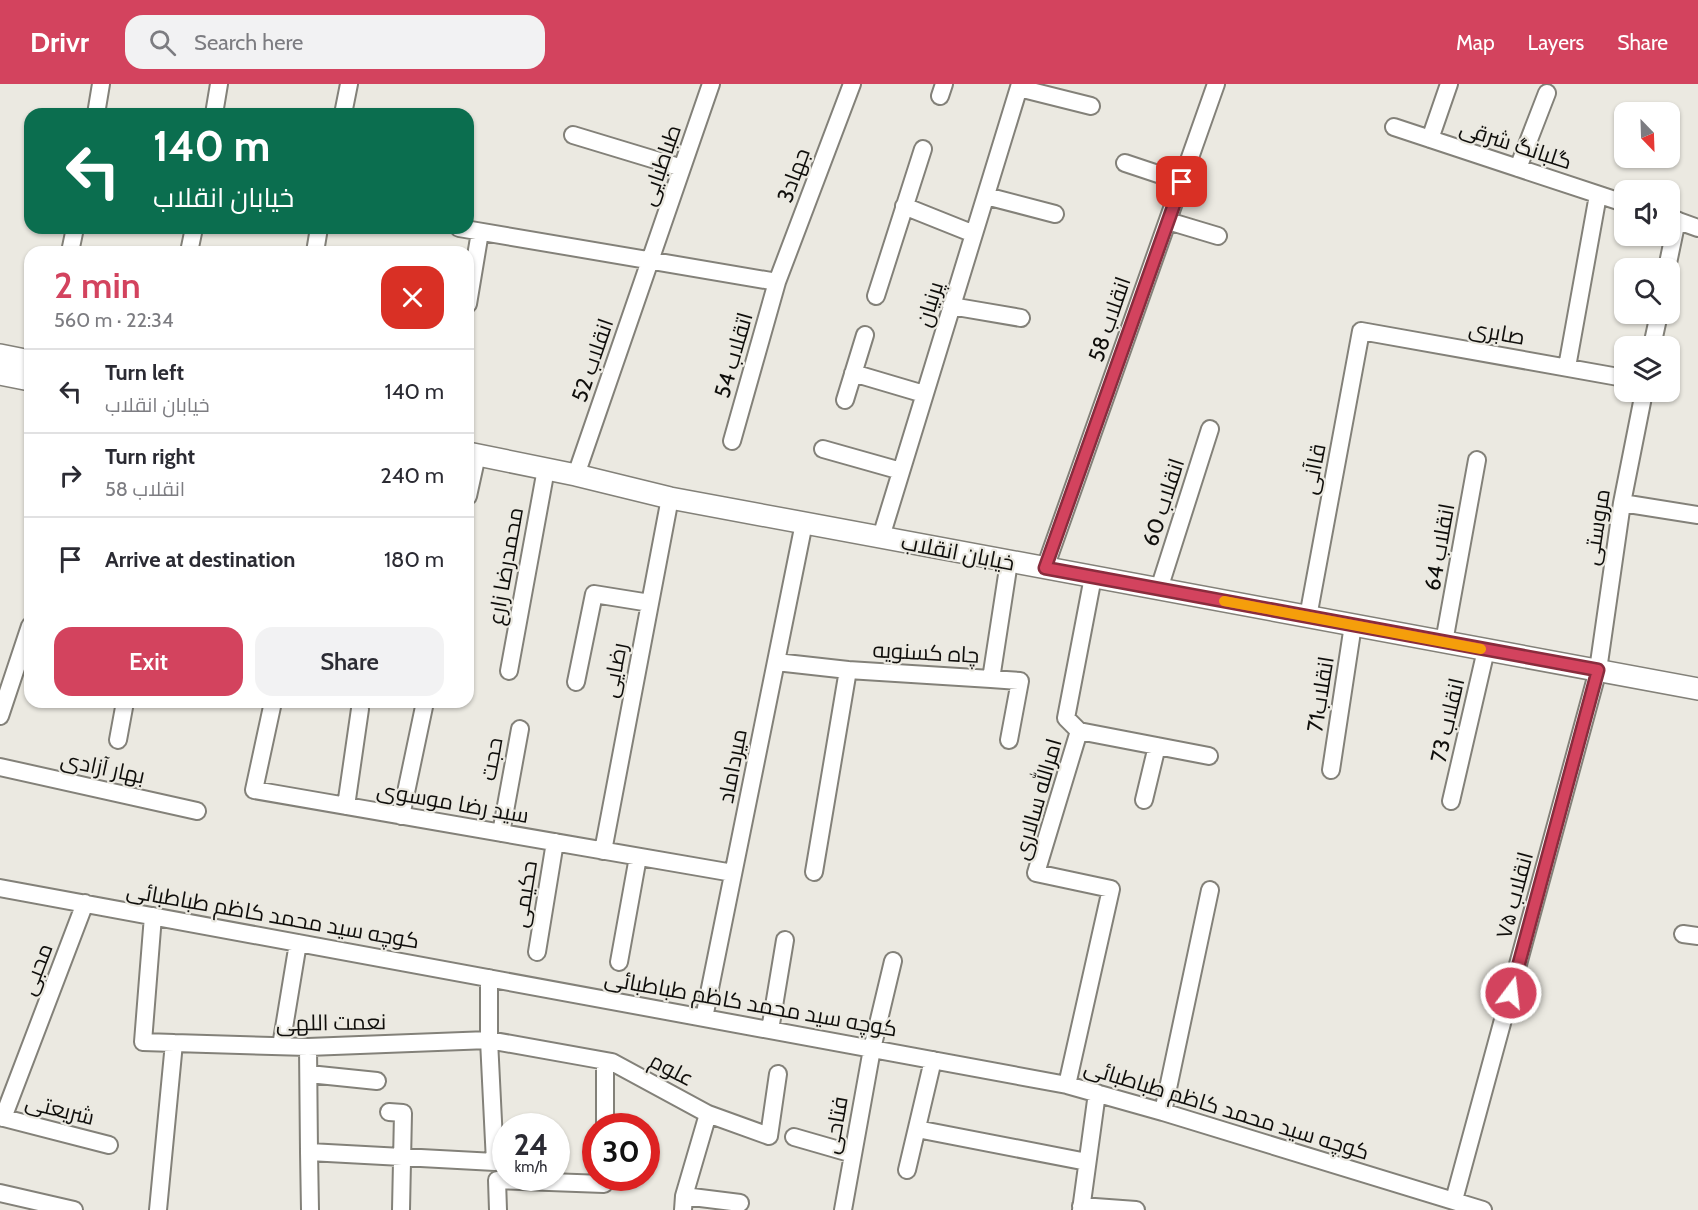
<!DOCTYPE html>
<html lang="en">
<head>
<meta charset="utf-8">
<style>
  body { margin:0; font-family:Cabin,Cairo,sans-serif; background:#f2f2f3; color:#2b2b33; height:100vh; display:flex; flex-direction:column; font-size:22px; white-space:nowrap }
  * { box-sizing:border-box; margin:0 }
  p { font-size:20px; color:#7c7c81 }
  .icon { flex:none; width:33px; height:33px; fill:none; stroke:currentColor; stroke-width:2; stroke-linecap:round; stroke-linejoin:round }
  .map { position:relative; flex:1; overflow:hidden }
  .panel { position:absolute; left:24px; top:162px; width:450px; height:462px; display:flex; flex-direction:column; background:#fff; border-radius:18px; box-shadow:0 2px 4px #0004 }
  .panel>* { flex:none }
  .hud { position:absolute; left:24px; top:24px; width:450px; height:126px; border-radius:18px; box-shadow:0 2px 4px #0004; background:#0b6e4f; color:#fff; overflow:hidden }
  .needle { width:39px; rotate:157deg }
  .tools { position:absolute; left:1614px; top:18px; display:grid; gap:12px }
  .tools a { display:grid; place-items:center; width:66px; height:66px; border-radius:12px; background:#fff; box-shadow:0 2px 4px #0004; font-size:30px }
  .speed { position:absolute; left:492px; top:1029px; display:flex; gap:12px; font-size:30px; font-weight:700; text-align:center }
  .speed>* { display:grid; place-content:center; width:78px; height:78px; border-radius:50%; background:#fff; box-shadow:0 2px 4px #0004; line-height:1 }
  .speed small { font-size:15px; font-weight:400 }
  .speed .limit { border:9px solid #d22; background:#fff; color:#111 }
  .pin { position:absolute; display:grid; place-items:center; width:51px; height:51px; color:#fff; margin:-26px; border-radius:12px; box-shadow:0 3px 9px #0006 }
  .me { position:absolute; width:66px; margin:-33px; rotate:15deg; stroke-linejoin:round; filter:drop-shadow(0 0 4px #0008) }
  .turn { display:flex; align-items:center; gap:21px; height:126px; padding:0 30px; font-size:27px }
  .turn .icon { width:78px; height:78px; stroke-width:2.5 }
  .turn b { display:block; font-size:42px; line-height:51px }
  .round { display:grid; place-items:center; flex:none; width:63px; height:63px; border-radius:18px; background:#f2f2f3 }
  .summary { display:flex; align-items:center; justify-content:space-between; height:102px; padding:0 30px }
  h1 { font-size:36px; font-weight:600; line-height:45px; color:#d3435e }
  .button { display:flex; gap:12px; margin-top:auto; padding:12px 30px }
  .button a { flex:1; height:69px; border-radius:18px; background:#d3435e; color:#fff; font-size:24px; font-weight:600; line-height:69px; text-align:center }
  .button a+a { background:#f2f2f3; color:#2b2b33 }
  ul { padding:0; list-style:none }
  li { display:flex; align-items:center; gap:18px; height:84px; padding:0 30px; border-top:2px solid #e1e1e2 }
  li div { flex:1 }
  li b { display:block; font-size:22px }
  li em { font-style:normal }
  header { display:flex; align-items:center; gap:36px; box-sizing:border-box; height:84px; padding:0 30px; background:#d3435e; color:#fff }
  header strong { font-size:28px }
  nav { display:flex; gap:33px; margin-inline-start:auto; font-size:21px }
  .search { width:420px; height:54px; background:#f2f2f3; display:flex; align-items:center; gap:15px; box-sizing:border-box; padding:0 21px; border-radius:18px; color:#7c7c81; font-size:22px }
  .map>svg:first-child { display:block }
</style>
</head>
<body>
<header>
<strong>Drivr</strong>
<div class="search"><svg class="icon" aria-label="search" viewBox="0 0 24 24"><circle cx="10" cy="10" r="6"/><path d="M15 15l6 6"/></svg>Search here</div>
<nav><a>Map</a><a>Layers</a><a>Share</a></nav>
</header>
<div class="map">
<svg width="1698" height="1126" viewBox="0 0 1698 1126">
  <rect width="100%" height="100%" fill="#ebe9e1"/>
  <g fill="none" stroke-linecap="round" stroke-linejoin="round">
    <defs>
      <path id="minor" d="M 1019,4 L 1091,22
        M 940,12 L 944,0
        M 96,30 L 101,0
        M 214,30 L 219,0
        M 343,30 L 349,0
        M 1394,43 L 1624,119
        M 573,51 L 682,84
        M 1430,55 L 1449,0
        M 1125,79 L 1182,98
        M 1518,84 L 1547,9
        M 986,112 L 1055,130
        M 904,122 L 974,150
        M 1670,134 L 1698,144
        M 1168,137 L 1218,152
        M 459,144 L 777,198
        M 70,168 L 75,144
        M 189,168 L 194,144
        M 315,168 L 319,144
        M 1667,184 L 1677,136
        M 876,212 L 923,65
        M 468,220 L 480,148
        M 951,222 L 1021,234
        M 1652,262 L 1659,230
        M 1567,283 L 1598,111
        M 853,289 L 924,310
        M 845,316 L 865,251
        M 732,357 L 777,198 L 852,0
        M 823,365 L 901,387
        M 576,391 L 711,0
        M 468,412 L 477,371
        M 1622,419 L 1698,431
        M 881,453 L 1020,0
        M 1045,484 L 1216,0
        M 1159,505 L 1210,345
        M 1308,533 L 1361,247 L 1624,294
        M 1444,558 L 1477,376
        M 776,578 L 848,586 L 991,595 L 1009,478
        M 509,587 L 546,385
        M 991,595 L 1020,597 L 1009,656
        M 576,598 L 594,510 L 650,519
        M 273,618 L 254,706 L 733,789
        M 0,632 L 30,542
        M 1079,647 L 1209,672
        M 118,656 L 125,618
        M 0,683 L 197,727
        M 1331,686 L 1353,541
        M 1144,716 L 1157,662
        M 1451,717 L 1486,566
        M 346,722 L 360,625
        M 401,732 L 425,618
        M 501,749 L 520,645
        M 603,767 L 670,414
        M 814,788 L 848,586
        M 0,804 L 1067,1001 L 1163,1028 L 1483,1126
        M 153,832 L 143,958 L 174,959 L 158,1126
        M 1683,850 L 1698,852
        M 537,868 L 555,758
        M 619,878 L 638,773
        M 704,934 L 804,439
        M 770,946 L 785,856
        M 174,959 L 308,963 L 489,956 L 612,978 L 708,1030 L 769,1052 L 778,990
        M 281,962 L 298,859
        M 308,963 L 309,1068 L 495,1078 L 489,956 L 489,894
        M 309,990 L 377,997
        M 1067,1001 L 1111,805 L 1036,789 L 1079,647 L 1066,634 L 1093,493
        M 389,1028 L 403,1029 L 401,1126
        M 1163,1028 L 1210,806
        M 0,1033 L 109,1061
        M 3,1034 L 85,819
        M 605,1042 L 605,978
        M 917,1045 L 1087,1078
        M 794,1053 L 853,1070
        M 309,1068 L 310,1126
        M 907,1086 L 933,976
        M 0,1109 L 74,1126
        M 684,1112 L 740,1119
        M 1454,1116 L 1598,586 L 1622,419 L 1644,308
        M 1081,1122 L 1136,1126
        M 498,1126 L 497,1096 L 604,1100 L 604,1094
        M 683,1126 L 684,1112 L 708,1030
        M 843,1126 L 872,965 L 893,877
        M 1081,1126 L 1097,1009"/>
      <path id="major" d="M 0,271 L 30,277
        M 0,290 L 30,296
        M 468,369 L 576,391 L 670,414 L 1698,605"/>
    </defs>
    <use href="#minor" stroke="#838179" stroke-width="20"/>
    <use href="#major" stroke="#838179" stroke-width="24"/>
    <use href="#minor" stroke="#fff" stroke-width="16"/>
    <use href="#major" stroke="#fff" stroke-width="21"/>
  </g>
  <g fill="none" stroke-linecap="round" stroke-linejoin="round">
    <defs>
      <path id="route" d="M 1182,98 L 1045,484 L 1598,586 L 1511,909"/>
    </defs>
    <use href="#route" stroke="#892c3d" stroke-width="15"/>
    <use href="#route" stroke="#d3435e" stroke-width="10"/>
    <path stroke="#f59e0b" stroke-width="10" d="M 1224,517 L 1481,565"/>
  </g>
  <g text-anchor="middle" stroke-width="4.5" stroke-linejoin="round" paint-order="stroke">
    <g font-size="22" fill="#0f0e0b" stroke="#ebe9e1">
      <text transform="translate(1516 60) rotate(18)" y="8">گلبانگ شرقی</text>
      <text transform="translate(660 81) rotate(-71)" y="8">طباطبایی</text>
      <text transform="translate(793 91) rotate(-70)" y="8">جهاد3</text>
      <text transform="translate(929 220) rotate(-73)" y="8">پرنیان</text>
      <text transform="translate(1109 235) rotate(-71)" y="8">انقلاب 58</text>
      <text transform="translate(1497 248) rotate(10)" y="8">صابری</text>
      <text transform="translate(733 271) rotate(-74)" y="8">اتقلاب 54</text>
      <text transform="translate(592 276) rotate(-71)" y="8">انقلاب 52</text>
      <text transform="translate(1313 385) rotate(-79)" y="8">قاآنی</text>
      <text transform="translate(1163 418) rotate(-72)" y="8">انقلاب 60</text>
      <text transform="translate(1596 443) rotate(-81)" y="8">مروستی</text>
      <text transform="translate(1439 463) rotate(-80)" y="8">انقلاب 64</text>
      <text transform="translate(958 468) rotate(11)" y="8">خیابان انقلاب</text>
      <text transform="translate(505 482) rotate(-80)" y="8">محمدرضا زارع</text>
      <text transform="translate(926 568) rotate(3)" y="8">چاه کسنویه</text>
      <text transform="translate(614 586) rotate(-79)" y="8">رضایی</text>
      <text transform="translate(1320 610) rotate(-81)" y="8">انقلاب71</text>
      <text transform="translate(1447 636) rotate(-77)" y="8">انقلاب 73</text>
      <text transform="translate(491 675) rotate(-80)" y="8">حجت</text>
      <text transform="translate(732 682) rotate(-79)" y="8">میرداماد</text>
      <text transform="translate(103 683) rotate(12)" y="8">بهار آزادی</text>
      <text transform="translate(1037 715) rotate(-74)" y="8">امرالله سالاری</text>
      <text transform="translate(453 718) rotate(10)" y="8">سید رضا موسوی</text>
      <text transform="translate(524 810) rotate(-81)" y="8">حکیمی</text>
      <text transform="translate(1514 811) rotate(-75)" y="8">انقلاب ۷۵</text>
      <text transform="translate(273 831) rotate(10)" y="8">کوچه سید محمد کاظم طباطبائی</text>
      <text transform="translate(36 885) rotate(-69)" y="8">محبی</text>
      <text transform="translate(751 919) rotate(10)" y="8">کوچه سید محمد کاظم طباطبائی</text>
      <text transform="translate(331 938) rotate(-1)" y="8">نعمت اللهی</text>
      <text transform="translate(672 985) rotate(28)" y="8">علوم</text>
      <text transform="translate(60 1025) rotate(14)" y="8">شریعتی</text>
      <text transform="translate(1227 1025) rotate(17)" y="8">کوچه سید محمد کاظم طباطبائی</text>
      <text transform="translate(835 1041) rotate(-80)" y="8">فتاحی</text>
    </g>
  </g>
</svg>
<div class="tools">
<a><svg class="needle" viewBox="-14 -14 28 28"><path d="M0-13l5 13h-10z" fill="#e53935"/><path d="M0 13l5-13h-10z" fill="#7c7c81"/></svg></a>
<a><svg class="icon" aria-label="sound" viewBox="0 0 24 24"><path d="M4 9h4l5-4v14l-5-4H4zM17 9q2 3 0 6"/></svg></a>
<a><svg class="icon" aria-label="search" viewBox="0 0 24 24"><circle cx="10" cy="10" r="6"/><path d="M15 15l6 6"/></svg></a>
<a><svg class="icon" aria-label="layers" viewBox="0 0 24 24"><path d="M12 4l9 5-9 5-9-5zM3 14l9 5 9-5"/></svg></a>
</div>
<div class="speed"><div>24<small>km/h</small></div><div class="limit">30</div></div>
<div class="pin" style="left:1182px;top:98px;background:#d93025"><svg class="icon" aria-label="arrive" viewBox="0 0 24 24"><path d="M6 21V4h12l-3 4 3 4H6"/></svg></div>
<svg class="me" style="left:1511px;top:909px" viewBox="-20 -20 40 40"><circle r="17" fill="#d3435e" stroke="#fff" stroke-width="3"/><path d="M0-11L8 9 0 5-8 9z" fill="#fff"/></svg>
<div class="hud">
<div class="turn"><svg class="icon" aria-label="left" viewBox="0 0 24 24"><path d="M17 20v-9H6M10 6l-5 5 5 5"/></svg><div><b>140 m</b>خیابان انقلاب</div></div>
</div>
<section class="panel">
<div class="summary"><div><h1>2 min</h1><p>560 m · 22:34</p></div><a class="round" style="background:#d93025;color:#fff"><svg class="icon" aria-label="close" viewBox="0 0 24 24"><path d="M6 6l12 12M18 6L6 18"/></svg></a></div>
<ul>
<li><svg class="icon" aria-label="left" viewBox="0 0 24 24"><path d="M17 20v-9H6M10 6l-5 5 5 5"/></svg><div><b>Turn left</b><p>خیابان انقلاب</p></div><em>140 m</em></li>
<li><svg class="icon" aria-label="right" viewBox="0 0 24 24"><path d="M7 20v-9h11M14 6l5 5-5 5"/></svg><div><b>Turn right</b><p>انقلاب 58</p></div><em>240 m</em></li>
<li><svg class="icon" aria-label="arrive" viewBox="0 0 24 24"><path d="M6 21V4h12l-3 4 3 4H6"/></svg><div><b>Arrive at destination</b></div><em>180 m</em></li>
</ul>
<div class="button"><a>Exit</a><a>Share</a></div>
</section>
</div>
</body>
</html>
